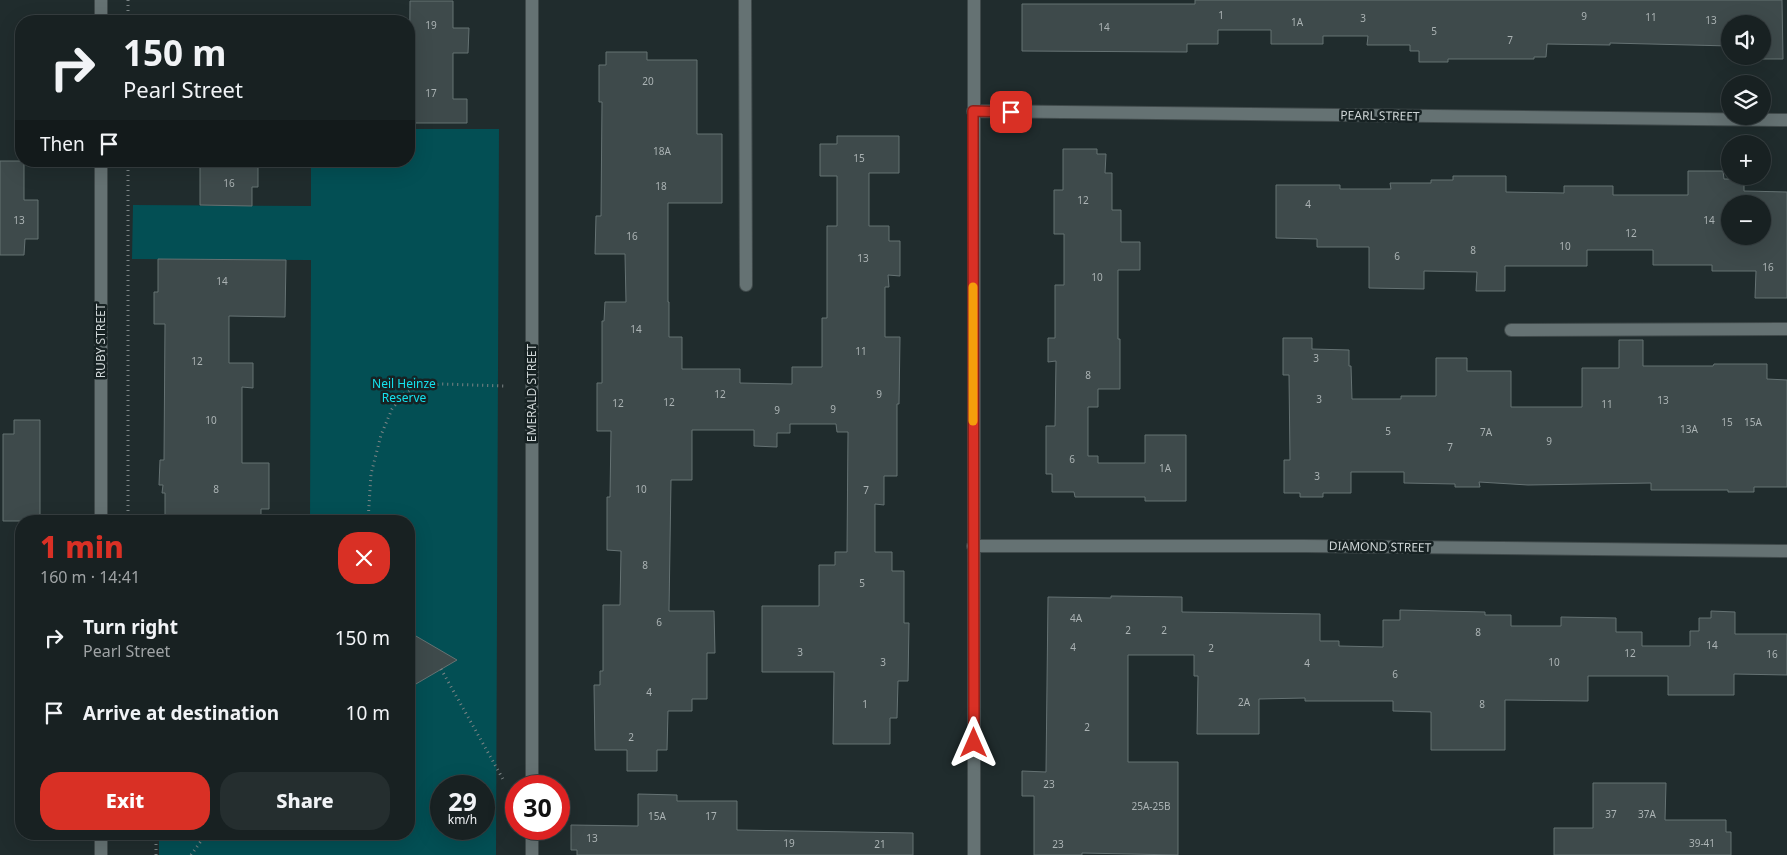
<!DOCTYPE html>
<html lang="en">
<head>
<meta charset="utf-8">
<style>
  body { margin:0; font-family:"Noto Sans",sans-serif; background:#252e2f; color:#f1f3f6; height:100vh; display:flex; flex-direction:column; font-size:19px; white-space:nowrap }
  * { box-sizing:border-box; margin:0 }
  p { font-size:16px; color:#9fa3a5 }
  .icon { flex:none; width:28px; height:28px; fill:none; stroke:currentColor; stroke-width:2; stroke-linecap:round; stroke-linejoin:round }
  .map { position:relative; flex:1; overflow:hidden }
  .sheet { position:absolute; left:15px; top:515px; width:400px; height:325px; display:flex; flex-direction:column; background:#182122; border-radius:20px; box-shadow:0 5px 20px #0002,0 0 0 1px #363e40 }
  .sheet>* { flex:none }
  .guide { position:absolute; left:15px; top:15px; width:400px; height:152px; border-radius:20px; box-shadow:0 5px 20px #0002,0 0 0 1px #363e40; background:#182122; color:#f1f3f6; overflow:hidden }
  .controls { position:absolute; left:1721px; top:15px; display:grid; gap:10px }
  .controls a { display:grid; place-items:center; width:50px; height:50px; border-radius:50%; background:#182122; box-shadow:0 5px 20px #0002,0 0 0 1px #363e40; font-size:25px }
  .speed { position:absolute; left:430px; top:775px; display:flex; gap:10px; font-size:25px; font-weight:700; text-align:center }
  .speed>* { display:grid; place-content:center; width:65px; height:65px; border-radius:50%; background:#182122; box-shadow:0 5px 20px #0002,0 0 0 1px #363e40; line-height:1 }
  .speed small { font-size:12px; font-weight:400 }
  .speed .limit { border:8px solid #d22; background:#fff; color:#111 }
  .pin { position:absolute; display:grid; place-items:center; width:42px; height:42px; color:#fff; margin:-21px; border-radius:10px; box-shadow:0 2px 8px #0006 }
  .me { position:absolute; width:55px; margin:-28px; rotate:0deg; stroke-linejoin:round; filter:drop-shadow(0 0 4px #0008) }
  .turn { display:flex; align-items:center; gap:18px; height:105px; padding:0 25px; font-size:22px }
  .turn .icon { width:65px; height:65px; stroke-width:2.5 }
  .turn b { display:block; font-size:35px; line-height:42px }
  .then { display:flex; align-items:center; height:48px; padding:0 25px; background:#0003; gap:10px; font-size:19px }
  .round { display:grid; place-items:center; flex:none; width:52px; height:52px; border-radius:20px; background:#252e2f }
  .headline { display:flex; align-items:center; justify-content:space-between; height:85px; padding:0 25px }
  h1 { font-size:30px; font-weight:800; line-height:38px; color:#d93025 }
  .primary-button { display:flex; gap:10px; margin-top:auto; padding:10px 25px }
  .primary-button a { flex:1; height:58px; border-radius:20px; background:#d93025; color:#fff; font-size:20px; font-weight:800; line-height:58px; text-align:center }
  .primary-button a+a { background:#252e2f; color:#f1f3f6 }
  ul { padding:0; list-style:none }
  li { display:flex; align-items:center; gap:15px; height:75px; padding:0 25px }
  li div { flex:1 }
  li b { display:block; font-size:19px }
  li em { font-style:normal }
  .map>svg:first-child { display:block }
</style>
</head>
<body>
<div class="map">
<svg width="1787" height="855" viewBox="0 0 1787 855">
  <rect width="100%" height="100%" fill="#202c2d"/>
  <path fill="#034f54" fill-rule="evenodd" d="M 409,129 L 499,129 L 496,855 L 159,855 L 159,834 L 409,834 L 409,521 L 310,521 L 311,260 L 132,259 L 133,205 L 311,206 L 311,161 L 409,161 ZM 441,786 L 484,786 L 484,829 L 441,829 Z"/>
  <path fill="#3e4a4b" stroke="#657273" fill-rule="evenodd" d="M 1195,0 L 1782,0 L 1783,59 L 1762,59 L 1762,24 L 1730,24 L 1730,46 L 1610,43 L 1610,45 L 1547,44 L 1546,57 L 1534,57 L 1534,59 L 1448,59 L 1448,62 L 1419,62 L 1419,51 L 1410,51 L 1410,45 L 1367,45 L 1368,36 L 1323,36 L 1323,44 L 1271,44 L 1271,30 L 1218,30 L 1218,44 L 1187,44 L 1187,52 L 1022,51 L 1022,4 L 1195,4 Z
    M 410,1 L 453,1 L 453,28 L 469,28 L 468,53 L 453,53 L 453,99 L 467,99 L 467,123 L 409,123 Z
    M 606,52 L 647,52 L 647,60 L 697,60 L 697,134 L 722,134 L 722,203 L 668,203 L 668,302 L 669,302 L 669,337 L 682,337 L 682,369 L 740,369 L 740,383 L 792,384 L 792,367 L 822,367 L 822,318 L 827,318 L 827,226 L 837,226 L 837,176 L 820,176 L 820,144 L 837,144 L 837,136 L 899,136 L 899,173 L 869,173 L 869,226 L 889,226 L 889,241 L 900,241 L 900,276 L 888,275 L 889,287 L 885,287 L 885,337 L 900,337 L 899,404 L 897,404 L 897,476 L 884,476 L 884,505 L 875,504 L 875,552 L 892,552 L 892,571 L 904,571 L 904,623 L 909,623 L 908,681 L 898,681 L 897,718 L 890,718 L 890,744 L 833,744 L 834,672 L 762,672 L 762,606 L 819,606 L 819,565 L 835,565 L 835,552 L 847,552 L 848,432 L 837,432 L 836,424 L 790,424 L 790,433 L 777,433 L 777,447 L 754,446 L 754,430 L 692,430 L 692,480 L 671,480 L 669,611 L 714,611 L 715,653 L 707,653 L 707,699 L 692,699 L 692,711 L 668,711 L 667,750 L 657,750 L 657,771 L 627,771 L 627,750 L 595,750 L 594,685 L 600,685 L 600,671 L 603,671 L 603,605 L 620,605 L 621,551 L 607,550 L 607,497 L 610,497 L 611,431 L 597,431 L 597,383 L 602,383 L 602,321 L 604,321 L 605,302 L 626,302 L 625,254 L 595,254 L 596,216 L 601,216 L 602,102 L 599,102 L 599,65 L 606,65 Z
    M 1063,149 L 1097,149 L 1097,154 L 1106,154 L 1105,173 L 1112,173 L 1112,210 L 1121,210 L 1121,242 L 1140,242 L 1140,270 L 1118,270 L 1118,339 L 1120,339 L 1120,389 L 1098,389 L 1098,407 L 1088,407 L 1088,456 L 1098,456 L 1098,463 L 1145,463 L 1145,435 L 1186,435 L 1186,501 L 1145,501 L 1145,497 L 1075,497 L 1074,492 L 1052,492 L 1052,474 L 1046,474 L 1046,426 L 1055,426 L 1056,361 L 1048,362 L 1048,338 L 1055,338 L 1055,285 L 1064,285 L 1064,234 L 1054,234 L 1054,190 L 1063,190 Z
    M 0,161 L 24,161 L 24,200 L 38,200 L 38,239 L 25,239 L 24,255 L 0,255 Z
    M 200,161 L 258,161 L 258,187 L 252,187 L 252,206 L 200,205 Z
    M 1688,171 L 1723,171 L 1724,179 L 1744,179 L 1744,191 L 1787,192 L 1787,298 L 1755,298 L 1756,271 L 1712,271 L 1712,265 L 1653,265 L 1653,250 L 1587,250 L 1587,266 L 1505,266 L 1505,291 L 1476,291 L 1477,272 L 1424,271 L 1424,289 L 1369,288 L 1369,247 L 1317,247 L 1317,239 L 1276,238 L 1276,185 L 1340,185 L 1340,189 L 1391,189 L 1390,183 L 1431,183 L 1431,180 L 1453,180 L 1453,176 L 1506,176 L 1506,192 L 1564,193 L 1564,186 L 1613,186 L 1613,195 L 1688,195 ZM 1730,204 L 1762,204 L 1762,236 L 1730,236 Z
    M 158,259 L 286,260 L 285,317 L 229,316 L 229,363 L 253,363 L 253,388 L 242,387 L 242,463 L 269,463 L 269,509 L 261,509 L 261,521 L 165,521 L 165,493 L 162,493 L 163,485 L 159,485 L 160,460 L 164,460 L 165,324 L 154,324 L 154,292 L 158,292 Z
    M 1283,338 L 1312,338 L 1312,349 L 1349,350 L 1349,366 L 1351,366 L 1352,399 L 1401,399 L 1401,396 L 1436,396 L 1436,358 L 1467,358 L 1467,371 L 1511,371 L 1511,407 L 1582,407 L 1582,368 L 1619,368 L 1619,340 L 1643,340 L 1643,366 L 1713,366 L 1714,364 L 1767,364 L 1767,379 L 1787,380 L 1787,487 L 1754,487 L 1754,492 L 1728,492 L 1728,490 L 1651,490 L 1651,483 L 1528,485 L 1479,482 L 1480,487 L 1455,487 L 1455,484 L 1404,483 L 1404,472 L 1351,472 L 1351,493 L 1323,493 L 1323,497 L 1300,497 L 1300,493 L 1284,493 L 1284,460 L 1290,460 L 1289,375 L 1283,375 Z
    M 14,420 L 40,420 L 40,521 L 3,521 L 3,434 L 14,434 Z
    M 1111,596 L 1182,597 L 1182,612 L 1320,614 L 1320,641 L 1339,641 L 1339,646 L 1383,647 L 1383,620 L 1400,620 L 1400,610 L 1485,612 L 1485,615 L 1511,615 L 1511,626 L 1561,626 L 1561,617 L 1616,618 L 1616,632 L 1642,632 L 1642,646 L 1690,646 L 1690,631 L 1699,631 L 1699,618 L 1711,618 L 1711,611 L 1735,612 L 1735,634 L 1787,634 L 1787,675 L 1734,674 L 1734,695 L 1668,695 L 1668,676 L 1588,676 L 1588,701 L 1505,700 L 1505,750 L 1431,750 L 1431,712 L 1393,711 L 1393,701 L 1305,701 L 1305,698 L 1259,699 L 1259,734 L 1197,734 L 1198,676 L 1194,676 L 1194,655 L 1128,655 L 1128,762 L 1178,762 L 1178,855 L 1082,853 L 1082,855 L 1034,855 L 1034,796 L 1022,796 L 1022,771 L 1046,772 L 1048,597 L 1111,598 Z
    M 409,632 L 457,660 L 409,688 Z
    M 1593,783 L 1666,783 L 1665,820 L 1726,820 L 1726,832 L 1731,832 L 1731,855 L 1554,855 L 1554,828 L 1593,828 Z
    M 638,794 L 677,795 L 677,801 L 737,801 L 737,830 L 913,833 L 913,855 L 577,855 L 577,850 L 571,850 L 571,825 L 638,826 Z"/>
  <g fill="none" stroke-linecap="round" stroke-linejoin="round">
    <defs>
      <path id="service" d="M 745,0 L 746,285
        M 1511,330 L 1787,329"/>
      <path id="minor" d="M 532,0 L 532,786
        M 974,0 L 974,855
        M 101,21 L 101,0
        M 973,111 L 1787,120
        M 101,521 L 101,161
        M 973,546 L 1305,546 L 1787,551
        M 532,829 L 532,855
        M 101,855 L 101,834"/>
    </defs>
    <use href="#service" stroke="#404a4b" stroke-width="14"/>
    <use href="#minor" stroke="#404a4b" stroke-width="14"/>
    <path stroke="#7b8485" stroke-width="3" stroke-dasharray="1 4" stroke-linecap="butt" d="M 128,21 L 128,0
      M 128,521 L 128,161
      M 368,521 L 371,474 L 381,435 L 392,409 L 405,393 L 421,386 L 442,384 L 504,386
      M 441,669 L 504,781
      M 156,855 L 156,834
      M 191,855 L 206,834"/>
    <use href="#service" stroke="#657273" stroke-width="12"/>
    <use href="#minor" stroke="#657273" stroke-width="12"/>
  </g>
  <g fill="none" stroke-linecap="round" stroke-linejoin="round">
    <defs>
      <path id="route" d="M 974,743 L 973,111 L 1011,112"/>
    </defs>
    <use href="#route" stroke="#8d1f18" stroke-width="12"/>
    <use href="#route" stroke="#d93025" stroke-width="9"/>
    <path stroke="#f59e0b" stroke-width="9" d="M 973,421 L 973,287"/>
  </g>
  <g text-anchor="middle" stroke-width="5" stroke-linejoin="round" paint-order="stroke">
    <g font-size="10" fill="#abb3b4">
      <text x="1221" y="19">1</text>
      <text x="1584" y="20">9</text>
      <text x="1651" y="21">11</text>
      <text x="1363" y="22">3</text>
      <text x="1711" y="24">13</text>
      <text x="1297" y="26">1A</text>
      <text x="431" y="29">19</text>
      <text x="1104" y="31">14</text>
      <text x="1434" y="35">5</text>
      <text x="1510" y="44">7</text>
      <text x="648" y="85">20</text>
      <text x="431" y="97">17</text>
      <text x="662" y="155">18A</text>
      <text x="859" y="162">15</text>
      <text x="229" y="187">16</text>
      <text x="661" y="190">18</text>
      <text x="1083" y="204">12</text>
      <text x="1308" y="208">4</text>
      <text x="19" y="224">13</text>
      <text x="1709" y="224">14</text>
      <text x="1631" y="237">12</text>
      <text x="632" y="240">16</text>
      <text x="1565" y="250">10</text>
      <text x="1473" y="254">8</text>
      <text x="1397" y="260">6</text>
      <text x="863" y="262">13</text>
      <text x="1768" y="271">16</text>
      <text x="1097" y="281">10</text>
      <text x="222" y="285">14</text>
      <text x="636" y="333">14</text>
      <text x="861" y="355">11</text>
      <text x="1316" y="362">3</text>
      <text x="197" y="365">12</text>
      <text x="1088" y="379">8</text>
      <text x="720" y="398">12</text>
      <text x="879" y="398">9</text>
      <text x="1319" y="403">3</text>
      <text x="1663" y="404">13</text>
      <text x="669" y="406">12</text>
      <text x="618" y="407">12</text>
      <text x="1607" y="408">11</text>
      <text x="833" y="413">9</text>
      <text x="777" y="414">9</text>
      <text x="211" y="424">10</text>
      <text x="1727" y="426">15</text>
      <text x="1753" y="426">15A</text>
      <text x="1689" y="433">13A</text>
      <text x="1388" y="435">5</text>
      <text x="1486" y="436">7A</text>
      <text x="1549" y="445">9</text>
      <text x="1450" y="451">7</text>
      <text x="1072" y="463">6</text>
      <text x="1165" y="472">1A</text>
      <text x="1317" y="480">3</text>
      <text x="216" y="493">8</text>
      <text x="641" y="493">10</text>
      <text x="866" y="494">7</text>
      <text x="645" y="569">8</text>
      <text x="862" y="587">5</text>
      <text x="1076" y="622">4A</text>
      <text x="659" y="626">6</text>
      <text x="1128" y="634">2</text>
      <text x="1164" y="634">2</text>
      <text x="1478" y="636">8</text>
      <text x="1712" y="649">14</text>
      <text x="1073" y="651">4</text>
      <text x="1211" y="652">2</text>
      <text x="800" y="656">3</text>
      <text x="1630" y="657">12</text>
      <text x="1772" y="658">16</text>
      <text x="883" y="666">3</text>
      <text x="1554" y="666">10</text>
      <text x="1307" y="667">4</text>
      <text x="1395" y="678">6</text>
      <text x="649" y="696">4</text>
      <text x="1244" y="706">2A</text>
      <text x="865" y="708">1</text>
      <text x="1482" y="708">8</text>
      <text x="1087" y="731">2</text>
      <text x="631" y="741">2</text>
      <text x="1049" y="788">23</text>
      <text x="1151" y="810">25A-25B</text>
      <text x="1611" y="818">37</text>
      <text x="1647" y="818">37A</text>
      <text x="657" y="820">15A</text>
      <text x="711" y="820">17</text>
      <text x="592" y="842">13</text>
      <text x="789" y="847">19</text>
      <text x="1702" y="847">39-41</text>
      <text x="880" y="848">21</text>
      <text x="1058" y="848">23</text>
    </g>
    <g font-size="12" fill="#cfd6d7" stroke="#172223">
      <text transform="translate(1380 116) rotate(1)" y="4">PEARL STREET</text>
      <text transform="translate(101 341) rotate(-90)" y="4">RUBY STREET</text>
      <text transform="translate(532 393) rotate(-90)" y="4">EMERALD STREET</text>
      <text transform="translate(1380 547) rotate(1)" y="4">DIAMOND STREET</text>
    </g>
    <g font-size="12" fill="#15e1ed" stroke="#172223">
      <text x="404" y="388">Neil Heinze<tspan x="404" dy="14">Reserve</tspan></text>
    </g>
  </g>
</svg>
<div class="controls">
<a><svg class="icon" aria-label="sound" viewBox="0 0 24 24"><path d="M4 9h4l5-4v14l-5-4H4zM17 9q2 3 0 6"/></svg></a>
<a><svg class="icon" aria-label="layers" viewBox="0 0 24 24"><path d="M12 4l9 5-9 5-9-5zM3 14l9 5 9-5"/></svg></a>
<a>+</a>
<a>−</a>
</div>
<div class="speed"><div>29<small>km/h</small></div><div class="limit">30</div></div>
<div class="pin" style="left:1011px;top:112px;background:#d93025"><svg class="icon" aria-label="arrive" viewBox="0 0 24 24"><path d="M6 21V4h12l-3 4 3 4H6"/></svg></div>
<svg class="me" style="left:974px;top:743px" viewBox="-20 -20 40 40"><path d="M0-17L14 15 0 8-14 15z" fill="#d93025" stroke="#fff" stroke-width="4"/></svg>
<div class="guide">
<div class="turn"><svg class="icon" aria-label="right" viewBox="0 0 24 24"><path d="M7 20v-9h11M14 6l5 5-5 5"/></svg><div><b>150 m</b>Pearl Street</div></div>
<div class="then">Then<svg class="icon" aria-label="arrive" viewBox="0 0 24 24"><path d="M6 21V4h12l-3 4 3 4H6"/></svg></div>
</div>
<section class="sheet">
<div class="headline"><div><h1>1 min</h1><p>160 m · 14:41</p></div><a class="round" style="background:#d93025;color:#fff"><svg class="icon" aria-label="close" viewBox="0 0 24 24"><path d="M6 6l12 12M18 6L6 18"/></svg></a></div>
<ul>
<li><svg class="icon" aria-label="right" viewBox="0 0 24 24"><path d="M7 20v-9h11M14 6l5 5-5 5"/></svg><div><b>Turn right</b><p>Pearl Street</p></div><em>150 m</em></li>
<li><svg class="icon" aria-label="arrive" viewBox="0 0 24 24"><path d="M6 21V4h12l-3 4 3 4H6"/></svg><div><b>Arrive at destination</b></div><em>10 m</em></li>
</ul>
<div class="primary-button"><a>Exit</a><a>Share</a></div>
</section>
</div>
</body>
</html>
